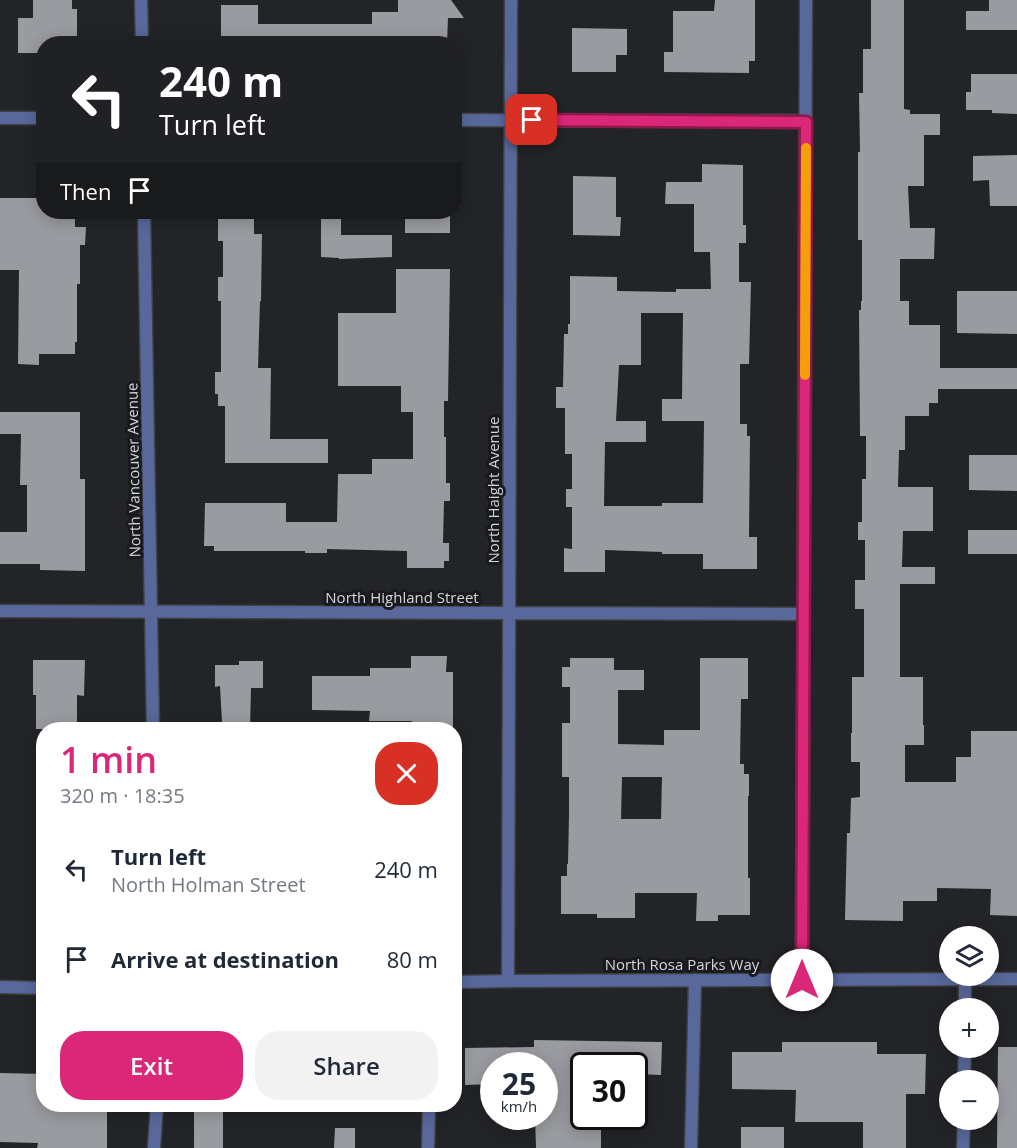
<!DOCTYPE html>
<html lang="en">
<head>
<meta charset="utf-8">
<style>
  body { margin:0; font-family:"Open Sans",sans-serif; background:#f2f2f3; color:#1f2937; height:100vh; display:flex; flex-direction:column; font-size:22px; white-space:nowrap }
  * { box-sizing:border-box; margin:0 }
  p { font-size:20px; color:#747a83 }
  .icon { flex:none; width:33px; height:33px; fill:none; stroke:currentColor; stroke-width:2; stroke-linecap:round; stroke-linejoin:round }
  .map { position:relative; flex:1; overflow:hidden }
  .panel { position:absolute; left:36px; top:722px; width:426px; height:390px; display:flex; flex-direction:column; background:#fff; border-radius:24px; box-shadow:0 3px 15px #0003 }
  .panel>* { flex:none }
  .hud { position:absolute; left:36px; top:36px; width:426px; height:183px; border-radius:24px; box-shadow:0 3px 15px #0003; background:#202124; color:#fff; overflow:hidden }
  .fabs { position:absolute; left:939px; top:926px; display:grid; gap:12px }
  .fabs a { display:grid; place-items:center; width:60px; height:60px; border-radius:50%; background:#fff; box-shadow:0 3px 15px #0003; font-size:30px }
  .speed { position:absolute; left:480px; top:1052px; display:flex; gap:12px; font-size:30px; font-weight:700; text-align:center }
  .speed>* { display:grid; place-content:center; width:78px; height:78px; border-radius:50%; background:#fff; box-shadow:0 3px 15px #0003; line-height:1 }
  .speed small { font-size:15px; font-weight:400 }
  .speed .limit { border:3px solid #111; border-radius:9px; background:#fff; color:#111 }
  .pin { position:absolute; display:grid; place-items:center; width:51px; height:51px; color:#fff; margin:-26px; border-radius:12px; box-shadow:0 3px 9px #0006 }
  .me { position:absolute; width:66px; margin:-33px; rotate:0deg; stroke-linejoin:round; filter:drop-shadow(0 0 4px #0008) }
  .turn { display:flex; align-items:center; gap:21px; height:126px; padding:0 24px; font-size:27px }
  .turn .icon { width:78px; height:78px; stroke-width:2.5 }
  .turn b { display:block; font-size:42px; line-height:51px }
  .then { display:flex; align-items:center; height:57px; padding:0 24px; background:#0003; gap:12px; font-size:22px }
  .round { display:grid; place-items:center; flex:none; width:63px; height:63px; border-radius:24px; background:#f2f2f3 }
  .headline { display:flex; align-items:center; justify-content:space-between; height:102px; padding:0 24px }
  h1 { font-size:36px; font-weight:600; line-height:45px; color:#db2777 }
  .button { display:flex; gap:12px; margin-top:auto; padding:12px 24px }
  .button a { flex:1; height:69px; border-radius:24px; background:#db2777; color:#fff; font-size:24px; font-weight:600; line-height:69px; text-align:center }
  .button a+a { background:#f2f2f3; color:#1f2937 }
  ul { padding:0; list-style:none }
  li { display:flex; align-items:center; gap:18px; height:90px; padding:0 24px }
  li div { flex:1 }
  li b { display:block; font-size:22px }
  li em { font-style:normal }
  .map>svg:first-child { display:block }
</style>
</head>
<body>
<div class="map">
<svg width="1017" height="1148" viewBox="0 0 1017 1148">
  <rect width="100%" height="100%" fill="#222428"/>
  <path fill="#999ba0" fill-rule="evenodd" d="M 33,0 L 72,0 L 72,9 L 77,9 L 77,44 L 44,44 L 44,53 L 18,53 L 18,18 L 33,18 Z
    M 398,0 L 451,0 L 464,18 L 448,18 L 447,44 L 221,44 L 221,5 L 258,5 L 258,24 L 372,24 L 372,12 L 398,12 Z
    M 715,0 L 755,0 L 755,61 L 749,61 L 749,73 L 664,72 L 664,52 L 673,52 L 673,11 L 714,11 Z
    M 871,0 L 904,0 L 904,109 L 910,110 L 910,114 L 940,114 L 940,135 L 924,135 L 924,186 L 908,186 L 910,228 L 935,228 L 934,259 L 900,259 L 900,301 L 909,301 L 909,325 L 940,325 L 940,368 L 1017,368 L 1017,389 L 938,389 L 938,403 L 929,403 L 929,416 L 905,416 L 905,450 L 899,450 L 898,487 L 933,487 L 933,531 L 903,531 L 902,567 L 935,567 L 935,584 L 900,584 L 900,677 L 923,677 L 923,725 L 924,725 L 924,745 L 905,745 L 905,782 L 956,782 L 956,757 L 971,757 L 971,731 L 1017,731 L 1017,916 L 990,915 L 991,889 L 937,888 L 937,901 L 903,901 L 903,921 L 845,920 L 847,833 L 850,833 L 851,798 L 860,797 L 860,762 L 851,762 L 851,733 L 852,733 L 852,677 L 864,677 L 864,609 L 855,609 L 855,580 L 865,580 L 865,540 L 858,540 L 858,522 L 862,522 L 862,479 L 866,479 L 866,436 L 860,436 L 859,310 L 861,310 L 861,301 L 862,301 L 862,240 L 858,240 L 858,152 L 860,152 L 859,93 L 863,93 L 863,49 L 871,49 Z
    M 989,0 L 1017,0 L 1017,30 L 966,30 L 966,11 L 989,11 Z
    M 572,28 L 627,29 L 627,55 L 616,55 L 616,72 L 572,72 Z
    M 971,74 L 1017,74 L 1017,114 L 992,113 L 992,110 L 966,110 L 966,92 L 971,92 Z
    M 1017,155 L 1017,206 L 990,206 L 989,180 L 973,181 L 973,156 Z
    M 702,164 L 743,165 L 743,225 L 746,225 L 746,243 L 739,243 L 739,282 L 751,282 L 749,364 L 740,364 L 740,424 L 747,424 L 747,436 L 750,436 L 749,537 L 757,537 L 757,569 L 703,569 L 703,554 L 662,554 L 662,552 L 605,550 L 605,572 L 564,572 L 564,548 L 572,549 L 572,507 L 566,507 L 566,489 L 572,489 L 572,454 L 565,454 L 565,408 L 556,408 L 556,387 L 563,387 L 564,334 L 568,334 L 568,324 L 570,324 L 570,276 L 617,277 L 617,291 L 676,292 L 676,289 L 711,289 L 710,252 L 694,252 L 694,204 L 665,204 L 666,182 L 702,182 ZM 641,313 L 683,313 L 682,399 L 662,399 L 662,421 L 704,421 L 703,503 L 662,503 L 662,506 L 604,506 L 605,442 L 646,442 L 646,421 L 616,421 L 619,365 L 641,365 Z
    M 573,176 L 616,177 L 616,217 L 621,217 L 620,236 L 573,235 Z
    M 0,198 L 44,198 L 44,212 L 75,212 L 75,227 L 86,227 L 85,245 L 80,245 L 80,284 L 77,284 L 77,342 L 75,342 L 75,354 L 39,354 L 39,365 L 18,364 L 19,270 L 0,270 Z
    M 218,212 L 254,212 L 254,234 L 262,234 L 261,301 L 260,301 L 258,368 L 271,368 L 270,439 L 328,439 L 328,463 L 225,463 L 225,406 L 218,406 L 218,394 L 215,394 L 215,372 L 221,372 L 221,301 L 218,301 L 218,277 L 223,277 L 223,241 L 218,241 Z
    M 321,212 L 341,212 L 341,235 L 392,235 L 392,257 L 339,259 L 339,258 L 321,257 Z
    M 405,212 L 450,212 L 450,233 L 405,233 Z
    M 396,269 L 450,269 L 448,401 L 444,401 L 444,437 L 446,437 L 446,483 L 450,483 L 450,501 L 444,501 L 443,543 L 449,543 L 449,561 L 444,561 L 444,568 L 407,568 L 407,551 L 327,549 L 327,553 L 305,553 L 305,551 L 214,551 L 214,546 L 204,546 L 205,503 L 286,503 L 286,522 L 337,522 L 338,474 L 372,474 L 372,459 L 413,459 L 413,412 L 401,412 L 401,386 L 338,386 L 338,313 L 396,313 Z
    M 957,291 L 1017,291 L 1017,334 L 957,333 Z
    M 0,412 L 80,412 L 80,479 L 85,479 L 85,571 L 40,570 L 40,564 L 0,564 L 0,532 L 27,532 L 27,485 L 20,485 L 21,434 L 0,434 Z
    M 969,455 L 1017,455 L 1017,491 L 969,490 Z
    M 968,530 L 1017,530 L 1017,554 L 968,554 Z
    M 411,656 L 447,656 L 446,672 L 453,672 L 453,729 L 412,729 L 412,721 L 369,721 L 370,711 L 312,710 L 312,676 L 370,676 L 370,668 L 411,668 Z
    M 570,658 L 614,658 L 614,670 L 644,670 L 644,690 L 618,690 L 618,744 L 664,745 L 664,730 L 700,730 L 700,658 L 748,658 L 748,699 L 741,699 L 740,764 L 744,764 L 744,774 L 749,774 L 749,796 L 748,796 L 748,878 L 750,878 L 750,915 L 718,915 L 718,921 L 696,921 L 697,893 L 635,893 L 635,918 L 597,918 L 597,914 L 561,914 L 561,876 L 567,876 L 567,864 L 568,864 L 569,814 L 569,777 L 562,777 L 562,723 L 570,723 L 570,687 L 562,687 L 562,667 L 570,667 ZM 622,777 L 662,777 L 661,819 L 621,819 Z
    M 33,660 L 85,660 L 84,696 L 77,695 L 77,729 L 36,729 L 36,695 L 33,695 Z
    M 239,661 L 263,661 L 263,688 L 251,688 L 250,729 L 225,729 L 225,722 L 222,722 L 220,686 L 215,687 L 215,665 L 239,665 Z
    M 534,1040 L 662,1042 L 661,1075 L 634,1074 L 634,1065 L 584,1065 L 584,1116 L 601,1116 L 601,1148 L 536,1148 L 535,1116 L 544,1116 L 544,1065 L 494,1065 L 494,1084 L 465,1085 L 465,1048 L 534,1047 Z
    M 782,1042 L 877,1042 L 877,1054 L 926,1054 L 925,1094 L 906,1094 L 906,1148 L 863,1148 L 863,1122 L 795,1122 L 796,1090 L 732,1089 L 732,1052 L 782,1052 Z
    M 998,1047 L 1017,1047 L 1017,1148 L 997,1148 Z
    M 0,1073 L 44,1074 L 44,1104 L 107,1104 L 107,1148 L 37,1148 L 38,1143 L 0,1142 Z
    M 194,1108 L 223,1109 L 223,1148 L 194,1148 Z
    M 741,1127 L 784,1127 L 784,1148 L 741,1148 Z
    M 335,1128 L 355,1128 L 355,1148 L 334,1148 Z"/>
  <g fill="none" stroke-linecap="round" stroke-linejoin="round">
    <defs>
      <path id="minor" d="M 0,118 L 44,118
        M 454,120 L 806,121
        M 0,611 L 804,614
        M 965,979 L 965,1008
        M 802,980 L 806,0
        M 508,981 L 511,0
        M 964,1080 L 965,1047
        M 428,1148 L 429,1104
        M 691,1148 L 695,980
        M 963,1148 L 964,1119"/>
      <path id="tertiary" d="M 141,0 L 142,44
        M 144,212 L 153,729
        M 454,982 L 508,981 L 1017,979
        M 0,987 L 44,988
        M 154,1148 L 157,1104"/>
    </defs>
    <use href="#minor" stroke="#3e4044" stroke-width="15"/>
    <use href="#tertiary" stroke="#3e4044" stroke-width="15"/>
    <use href="#minor" stroke="#58689a" stroke-width="12"/>
    <use href="#tertiary" stroke="#58689a" stroke-width="12"/>
  </g>
  <g fill="none" stroke-linecap="round" stroke-linejoin="round">
    <defs>
      <path id="route" d="M 532,120 L 806,122 L 802,980"/>
    </defs>
    <use href="#route" stroke="#8e194d" stroke-width="15"/>
    <use href="#route" stroke="#db2777" stroke-width="10"/>
    <path stroke="#f59e0b" stroke-width="10" d="M 805,375 L 806,148"/>
  </g>
  <g text-anchor="middle" stroke-width="6" stroke-linejoin="round" paint-order="stroke">
    <g font-size="15" fill="#d4d5d8" stroke="#191a1e">
      <text transform="translate(134 470) rotate(-91)" y="5">North Vancouver Avenue</text>
      <text transform="translate(494 490) rotate(-90)" y="5">North Haight Avenue</text>
      <text x="402" y="603">North Highland Street</text>
      <text x="682" y="970">North Rosa Parks Way</text>
    </g>
  </g>
</svg>
<div class="fabs">
<a><svg class="icon" aria-label="layers" viewBox="0 0 24 24"><path d="M12 4l9 5-9 5-9-5zM3 14l9 5 9-5"/></svg></a>
<a>+</a>
<a>−</a>
</div>
<div class="speed"><div>25<small>km/h</small></div><div class="limit">30</div></div>
<div class="pin" style="left:532px;top:120px;background:#d93025"><svg class="icon" aria-label="arrive" viewBox="0 0 24 24"><path d="M6 21V4h12l-3 4 3 4H6"/></svg></div>
<svg class="me" style="left:802px;top:980px" viewBox="-20 -20 40 40"><circle r="19" fill="#fff"/><path d="M0-13L10 11 0 6-10 11z" fill="#db2777"/></svg>
<div class="hud">
<div class="turn"><svg class="icon" aria-label="left" viewBox="0 0 24 24"><path d="M17 20v-9H6M10 6l-5 5 5 5"/></svg><div><b>240 m</b>Turn left</div></div>
<div class="then">Then<svg class="icon" aria-label="arrive" viewBox="0 0 24 24"><path d="M6 21V4h12l-3 4 3 4H6"/></svg></div>
</div>
<section class="panel">
<div class="headline"><div><h1>1 min</h1><p>320 m · 18:35</p></div><a class="round" style="background:#d93025;color:#fff"><svg class="icon" aria-label="close" viewBox="0 0 24 24"><path d="M6 6l12 12M18 6L6 18"/></svg></a></div>
<ul>
<li><svg class="icon" aria-label="left" viewBox="0 0 24 24"><path d="M17 20v-9H6M10 6l-5 5 5 5"/></svg><div><b>Turn left</b><p>North Holman Street</p></div><em>240 m</em></li>
<li><svg class="icon" aria-label="arrive" viewBox="0 0 24 24"><path d="M6 21V4h12l-3 4 3 4H6"/></svg><div><b>Arrive at destination</b></div><em>80 m</em></li>
</ul>
<div class="button"><a>Exit</a><a>Share</a></div>
</section>
</div>
</body>
</html>
